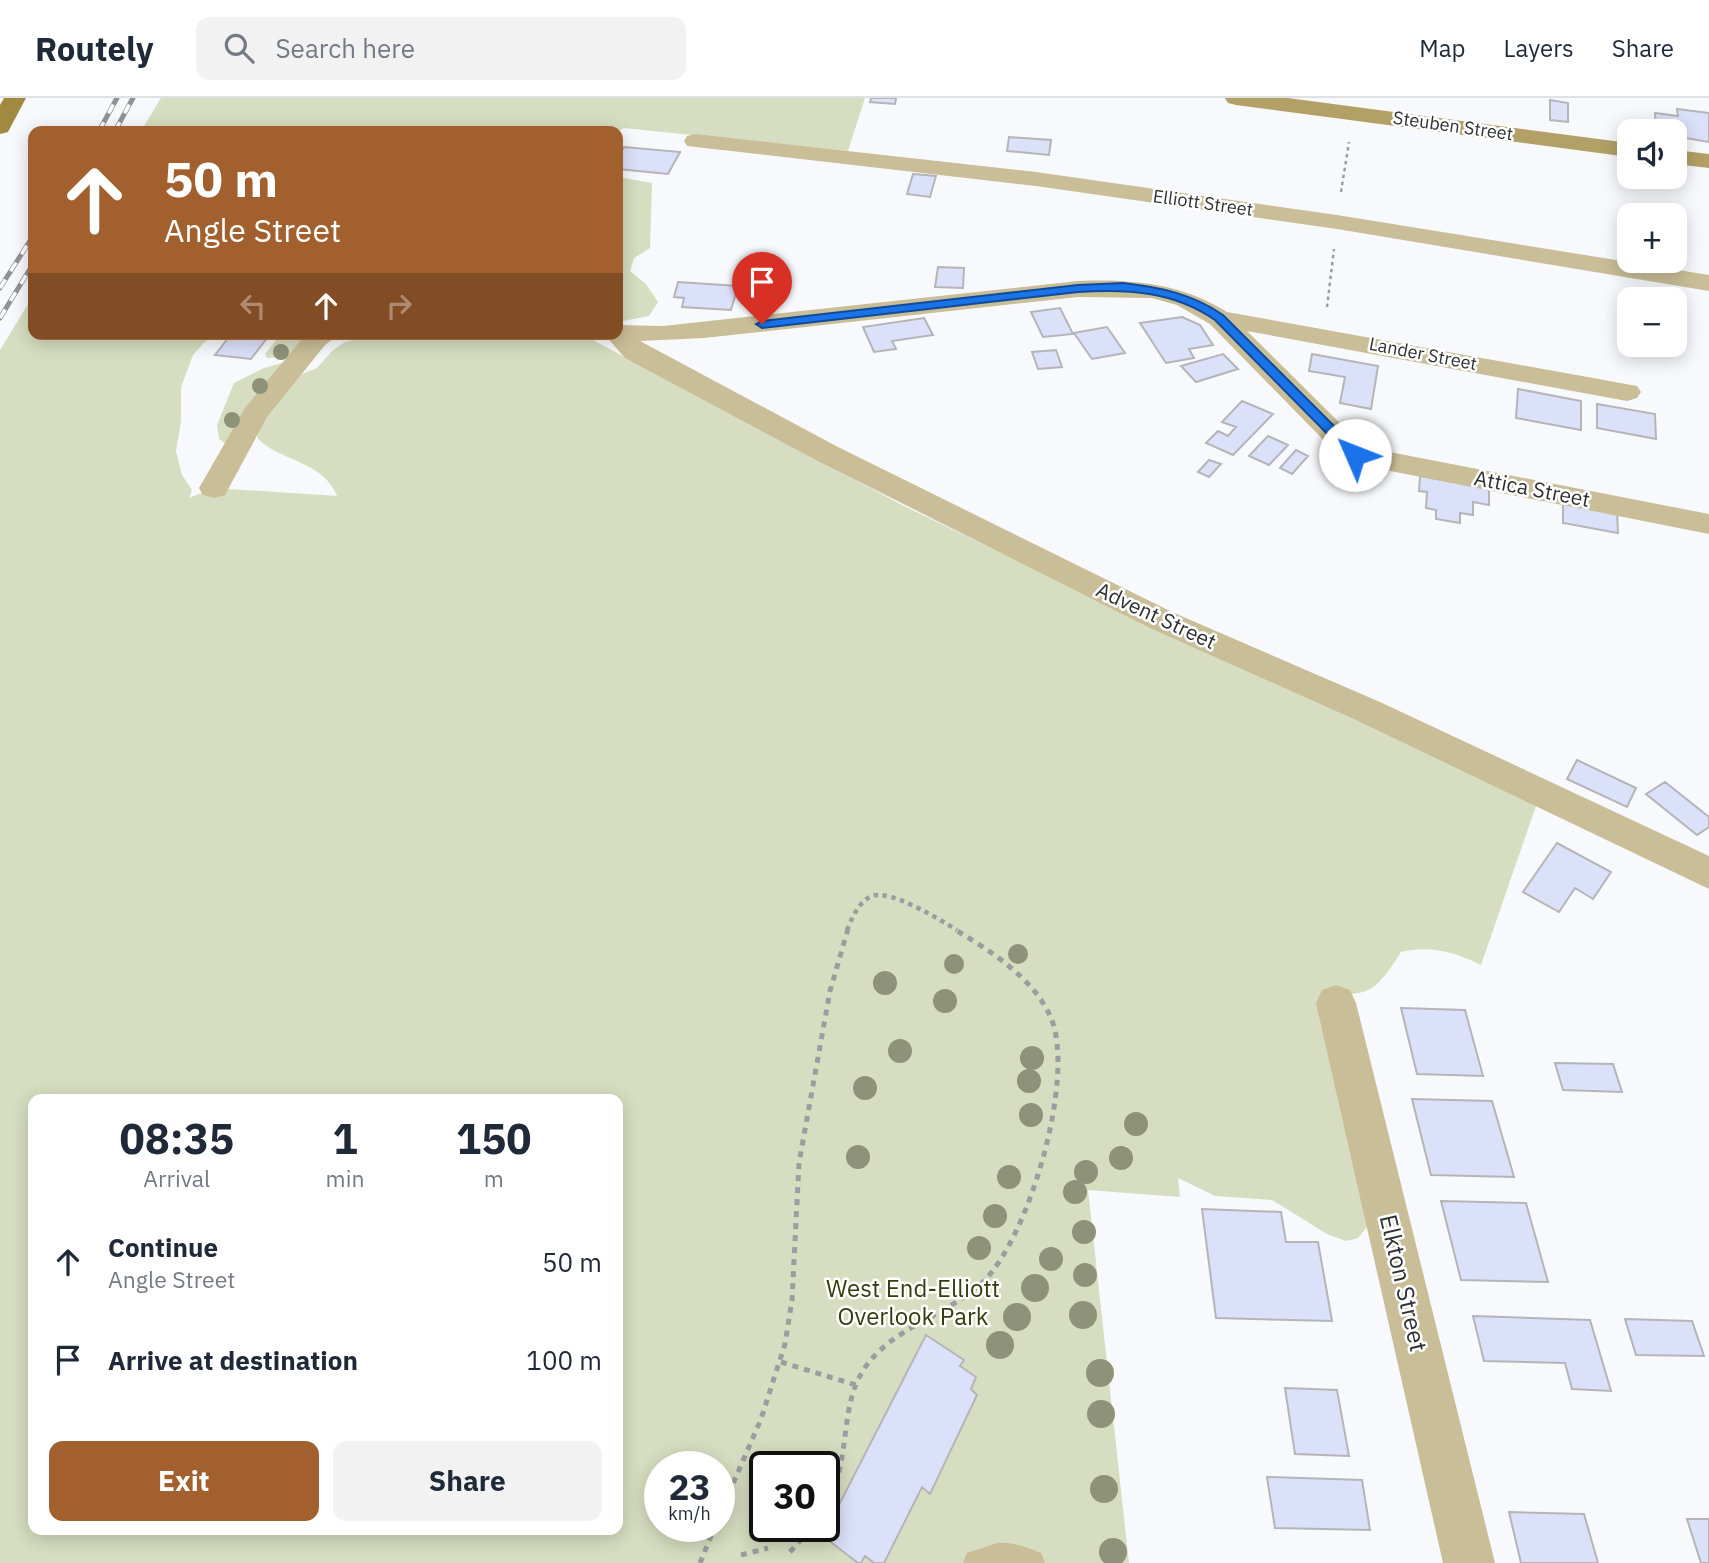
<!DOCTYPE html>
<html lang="en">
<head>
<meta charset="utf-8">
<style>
  body { margin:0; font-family:"IBM Plex Sans",sans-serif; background:#f2f2f3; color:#1f2937; height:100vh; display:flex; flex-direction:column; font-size:26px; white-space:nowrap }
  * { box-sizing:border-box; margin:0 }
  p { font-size:23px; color:#747a83 }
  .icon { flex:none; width:38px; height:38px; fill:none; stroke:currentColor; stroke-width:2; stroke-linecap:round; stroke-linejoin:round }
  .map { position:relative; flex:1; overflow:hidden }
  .sheet { position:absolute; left:28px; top:996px; width:595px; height:441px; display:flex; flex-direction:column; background:#fff; border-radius:14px; box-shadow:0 4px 18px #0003 }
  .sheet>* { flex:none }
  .guide { position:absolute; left:28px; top:28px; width:595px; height:214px; border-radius:14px; box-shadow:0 4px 18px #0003; background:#a3602f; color:#fff; overflow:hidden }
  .buttons { position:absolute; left:1617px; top:21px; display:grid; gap:14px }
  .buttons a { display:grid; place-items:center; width:70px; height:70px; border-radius:14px; background:#fff; box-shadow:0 4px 18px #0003; font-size:35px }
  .speed { position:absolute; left:644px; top:1353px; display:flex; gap:14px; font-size:35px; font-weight:700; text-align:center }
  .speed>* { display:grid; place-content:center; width:91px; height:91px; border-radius:50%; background:#fff; box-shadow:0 4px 18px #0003; line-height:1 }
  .speed small { font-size:18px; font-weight:400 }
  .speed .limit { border:4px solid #111; border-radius:10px; background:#fff; color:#111 }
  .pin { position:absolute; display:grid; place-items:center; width:60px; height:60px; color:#fff; margin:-72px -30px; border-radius:50% 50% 50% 0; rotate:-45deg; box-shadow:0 0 7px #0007 }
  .pin .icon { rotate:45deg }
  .me { position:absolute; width:77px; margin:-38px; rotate:314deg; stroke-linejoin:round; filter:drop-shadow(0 0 5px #0008) }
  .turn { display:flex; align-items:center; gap:24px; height:147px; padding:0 21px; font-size:32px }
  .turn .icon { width:91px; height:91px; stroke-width:2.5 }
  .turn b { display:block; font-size:49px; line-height:60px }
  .lanes { display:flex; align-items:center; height:66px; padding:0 21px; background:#0003; justify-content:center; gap:35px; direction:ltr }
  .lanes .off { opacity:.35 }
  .eta { display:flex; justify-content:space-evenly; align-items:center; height:119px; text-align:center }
  .eta b { font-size:42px; font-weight:800; line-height:49px }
  .action { display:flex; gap:14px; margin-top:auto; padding:14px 21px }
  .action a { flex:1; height:80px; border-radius:14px; background:#a3602f; color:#fff; font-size:28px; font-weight:800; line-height:80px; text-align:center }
  .action a+a { background:#f2f2f3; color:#1f2937 }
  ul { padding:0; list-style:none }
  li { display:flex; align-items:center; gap:21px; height:98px; padding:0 21px }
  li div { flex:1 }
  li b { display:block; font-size:26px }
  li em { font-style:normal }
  header { display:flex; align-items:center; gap:42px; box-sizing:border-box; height:98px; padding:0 35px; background:#fff; border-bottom:2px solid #e0e1e3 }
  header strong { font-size:33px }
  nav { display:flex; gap:38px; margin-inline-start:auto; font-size:24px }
  .search { width:490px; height:63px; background:#f2f2f3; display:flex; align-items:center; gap:18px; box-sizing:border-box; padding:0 24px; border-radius:14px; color:#747a83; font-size:26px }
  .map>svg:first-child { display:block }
</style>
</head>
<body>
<header>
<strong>Routely</strong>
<div class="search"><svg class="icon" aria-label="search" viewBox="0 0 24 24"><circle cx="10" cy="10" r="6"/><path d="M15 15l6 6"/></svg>Search here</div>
<nav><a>Map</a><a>Layers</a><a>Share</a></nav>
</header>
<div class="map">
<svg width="1709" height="1465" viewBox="0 0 1709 1465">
  <rect width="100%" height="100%" fill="#f8f9fc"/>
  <path fill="#d7ddc0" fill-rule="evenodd" d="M 161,0 L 865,0 L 848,53 L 624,30 L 617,33 L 141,33 Z
    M 618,79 L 652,85 L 650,150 L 634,160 L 630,173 L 646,186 L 658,204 L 649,218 L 618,224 Z
    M 33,198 L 33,236 L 212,236 L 193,257 L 181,289 L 181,323 L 176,353 L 182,377 L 192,392 L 189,400 L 214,390 L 337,398 C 323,363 284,365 258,341 L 257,329 L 289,281 L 317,270 L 332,253 L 345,244 L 378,236 L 589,240 L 904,408 L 1147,525 L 1537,705 L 1481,867 C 1454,854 1431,847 1401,854 C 1372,899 1371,895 1319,898 L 1371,1078 L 1367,1129 L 1358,1140 L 1346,1143 L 1327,1136 L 1272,1102 L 1215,1098 L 1178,1080 L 1180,1099 L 1088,1092 L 1129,1465 L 0,1465 L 0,252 ZM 33,1001 L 618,1001 L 618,1432 L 33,1432 ZM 660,1368 L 719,1368 L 719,1428 L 660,1428 ZM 765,1368 L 824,1368 L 824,1428 L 765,1428 Z
    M 281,236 L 310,236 L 289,258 L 267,260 L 265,256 Z
    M 285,264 L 225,345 L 219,341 L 217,327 L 234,285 L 264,270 Z"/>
  <path fill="#dce1fa" stroke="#b5b5b8" stroke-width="2" d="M 871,0 L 896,0 L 895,6 L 870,4 Z
    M 1550,2 L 1568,5 L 1568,24 L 1550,22 Z
    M 1677,11 L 1709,15 L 1709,44 L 1679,39 L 1678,34 L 1656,31 L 1655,15 L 1678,18 Z
    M 1009,39 L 1051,42 L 1049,57 L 1007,53 Z
    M 624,49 L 680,54 L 668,76 L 618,71 L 618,59 Z
    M 913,76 L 936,78 L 930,99 L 907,96 Z
    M 938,169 L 964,170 L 963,190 L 935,189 Z
    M 678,184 L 738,188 L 731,212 L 682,209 L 684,200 L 674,199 Z
    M 1060,210 L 1073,236 L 1043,239 L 1031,214 Z
    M 1182,219 L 1200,227 L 1213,247 L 1189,251 L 1194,260 L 1166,265 L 1140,225 Z
    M 924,220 L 933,237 L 892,243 L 896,251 L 874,254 L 863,229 Z
    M 1107,229 L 1125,255 L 1092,261 L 1074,235 Z
    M 224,236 L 270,236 L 251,261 L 215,257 L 229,239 L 222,239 Z
    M 1056,252 L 1062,269 L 1038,271 L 1032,254 Z
    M 1223,256 L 1238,271 L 1196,284 L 1181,268 Z
    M 1312,256 L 1378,268 L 1371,311 L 1340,305 L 1345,279 L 1309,273 Z
    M 1518,291 L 1581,303 L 1581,332 L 1516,320 Z
    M 1242,303 L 1273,316 L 1233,357 L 1206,345 L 1218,333 L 1228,338 L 1236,329 L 1222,324 Z
    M 1597,306 L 1655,316 L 1656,341 L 1597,330 Z
    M 1268,338 L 1288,347 L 1269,367 L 1249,358 Z
    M 1296,352 L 1308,358 L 1292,376 L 1280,370 Z
    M 1209,362 L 1221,366 L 1209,379 L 1198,374 Z
    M 1420,378 L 1489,390 L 1489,407 L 1473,404 L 1473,417 L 1460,415 L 1460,425 L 1436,421 L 1436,412 L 1426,410 L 1427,394 L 1419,393 Z
    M 1563,404 L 1617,413 L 1618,435 L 1563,425 Z
    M 1577,662 L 1636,690 L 1627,709 L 1567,681 Z
    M 1665,684 L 1709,719 L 1709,729 L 1697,737 L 1646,696 Z
    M 1557,745 L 1611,774 L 1593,801 L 1575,790 L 1559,814 L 1523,794 Z
    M 1401,910 L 1465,912 L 1483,978 L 1417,976 Z
    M 1555,965 L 1613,966 L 1622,994 L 1563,992 Z
    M 1412,1001 L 1492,1003 L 1514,1079 L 1431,1077 Z
    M 1441,1103 L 1526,1105 L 1548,1184 L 1461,1182 Z
    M 1202,1111 L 1281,1114 L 1286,1144 L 1318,1144 L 1332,1223 L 1216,1220 Z
    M 1473,1218 L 1590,1222 L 1611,1293 L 1572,1291 L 1565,1265 L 1484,1263 Z
    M 1625,1221 L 1692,1223 L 1704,1258 L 1636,1257 Z
    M 926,1237 L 964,1262 L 960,1268 L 976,1279 L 971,1291 L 977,1297 L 930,1396 L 922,1389 L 884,1465 L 874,1465 L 865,1458 L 861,1465 L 858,1465 L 823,1438 Z
    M 1285,1290 L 1337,1292 L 1349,1358 L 1295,1356 Z
    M 1267,1379 L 1362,1382 L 1370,1432 L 1275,1430 Z
    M 1509,1414 L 1584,1416 L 1598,1465 L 1521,1465 Z
    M 1687,1421 L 1709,1421 L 1709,1465 L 1701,1465 Z"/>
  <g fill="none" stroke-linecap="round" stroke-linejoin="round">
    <path stroke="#9c9d9f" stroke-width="2.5" stroke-dasharray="3.5 3.5" stroke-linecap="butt" d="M 1341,94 L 1349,44
      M 1327,209 L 1334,151"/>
    <path stroke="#9c9d9f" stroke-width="4.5" stroke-dasharray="4.5 4.5" stroke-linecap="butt" d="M 847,832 C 852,820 859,803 872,798 C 891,791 940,822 957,832"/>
    <path stroke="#9c9d9f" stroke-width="5" stroke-dasharray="6 6" stroke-linecap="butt" d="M 781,1264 L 856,1287
      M 824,1407 C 830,1396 836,1385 839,1373 C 848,1338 844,1302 864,1271 C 893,1228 946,1219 983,1184 C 1029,1139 1076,980 1051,920 C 1034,880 989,852 954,831
      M 719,1418 L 761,1321 L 785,1246 L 792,1202 L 799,1065 L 830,893 L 848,831
      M 790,1454 L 813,1428
      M 741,1457 L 768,1450
      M 700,1465 L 715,1428"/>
    <path fill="#c9be98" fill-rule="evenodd" d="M 997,1445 C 1013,1444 1026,1449 1041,1455 L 1045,1465 L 963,1465 L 967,1455 Z"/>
    <path fill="#c9be98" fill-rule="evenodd" d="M 695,36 L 1036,74 L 1337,117 L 1709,177 L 1709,193 L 1337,131 L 1036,88 L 687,48 L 684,43 L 687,38 Z
      M 1078,183 C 1131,181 1181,185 1227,214 L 1637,288 L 1641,294 L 1637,300 L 1627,303 L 1247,233 L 1364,349 L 1709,416 L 1709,436 L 1345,364 L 1210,226 L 1177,207 L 1152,200 L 1078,199 L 704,240 L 640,243 L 836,348 L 1172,514 L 1380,604 L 1709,758 L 1709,791 L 1356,622 L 1150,530 L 816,362 L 625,260 L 604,236 L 618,236 L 618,227 L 663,228 Z
      M 306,236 L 339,236 L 325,247 L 267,319 L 225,397 L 214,400 L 203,397 L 199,390 L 245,310 Z
      M 1336,887 L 1350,892 L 1356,905 L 1495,1465 L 1443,1465 L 1316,905 L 1322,892 Z"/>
    <path fill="#b2a066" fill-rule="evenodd" d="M 1225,0 L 1288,0 L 1629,45 L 1629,59 L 1236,7 L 1228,5 Z
      M 1675,52 L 1709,56 L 1709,70 L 1675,66 Z"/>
    <path fill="#a18a3f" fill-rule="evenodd" d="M 4,0 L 26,0 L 8,34 L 0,36 L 0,7 Z"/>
    <defs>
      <path id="rail" d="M 99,33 L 117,0
        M 115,33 L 133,0
        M 0,190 L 33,138
        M 0,220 L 33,166"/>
    </defs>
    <use href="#rail" stroke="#919294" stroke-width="5"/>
    <use href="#rail" stroke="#fff" stroke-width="3.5" stroke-dasharray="10" stroke-linecap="butt"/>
  </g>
  <g fill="#8d9278">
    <circle cx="281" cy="254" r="8"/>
    <circle cx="260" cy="288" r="8"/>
    <circle cx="232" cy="322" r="8"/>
    <circle cx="1018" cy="856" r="10"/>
    <circle cx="954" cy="866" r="10"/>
    <circle cx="885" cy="885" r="12"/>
    <circle cx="945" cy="903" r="12"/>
    <circle cx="900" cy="953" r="12"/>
    <circle cx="1032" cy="960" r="12"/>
    <circle cx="1029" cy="983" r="12"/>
    <circle cx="865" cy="990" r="12"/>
    <circle cx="1031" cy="1017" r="12"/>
    <circle cx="1136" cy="1026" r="12"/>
    <circle cx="858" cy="1059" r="12"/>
    <circle cx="1121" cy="1060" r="12"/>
    <circle cx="1086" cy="1074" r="12"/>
    <circle cx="1009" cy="1079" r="12"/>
    <circle cx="1075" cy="1094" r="12"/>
    <circle cx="995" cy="1118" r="12"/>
    <circle cx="1084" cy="1134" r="12"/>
    <circle cx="979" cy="1150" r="12"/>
    <circle cx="1051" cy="1161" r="12"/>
    <circle cx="1085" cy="1177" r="12"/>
    <circle cx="1035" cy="1190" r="14"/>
    <circle cx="1083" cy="1217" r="14"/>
    <circle cx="1017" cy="1219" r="14"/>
    <circle cx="1000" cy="1247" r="14"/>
    <circle cx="1100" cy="1275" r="14"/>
    <circle cx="1101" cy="1316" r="14"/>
    <circle cx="1104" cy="1391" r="14"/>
    <circle cx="1113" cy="1454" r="14"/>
  </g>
  <path fill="#1a73e8" stroke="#114b97" stroke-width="2" d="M 1123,185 C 1159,189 1193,196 1223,217 L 1360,354 L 1360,360 L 1351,360 L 1215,222 C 1173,193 1128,191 1078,194 L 762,230 L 756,226 L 762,223 L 1078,187 Z"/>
  <g text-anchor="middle" stroke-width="5" stroke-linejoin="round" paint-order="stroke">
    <g font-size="18" fill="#2f3031" stroke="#fff">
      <text transform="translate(1453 28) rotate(8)" y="6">Steuben Street</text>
      <text transform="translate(1203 105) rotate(8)" y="6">Elliott Street</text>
      <text transform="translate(1423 256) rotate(11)" y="6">Lander Street</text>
    </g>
    <g font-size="21" fill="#2f3031" stroke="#fff">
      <text transform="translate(1532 391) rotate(11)" y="7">Attica Street</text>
      <text transform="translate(1156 518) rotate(25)" y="7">Advent Street</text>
    </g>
    <g font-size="24" fill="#2f3031" stroke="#fff">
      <text transform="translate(1403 1185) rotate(77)" y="8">Elkton Street</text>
    </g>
    <g font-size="24" fill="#363d0c" stroke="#fff">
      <text x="913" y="1199">West End-Elliott<tspan x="913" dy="28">Overlook Park</tspan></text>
    </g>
  </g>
</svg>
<div class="buttons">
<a><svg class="icon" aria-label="sound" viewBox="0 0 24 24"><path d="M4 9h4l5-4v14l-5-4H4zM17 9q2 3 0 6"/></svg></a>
<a>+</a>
<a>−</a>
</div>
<div class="speed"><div>23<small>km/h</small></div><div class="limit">30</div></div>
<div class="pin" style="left:762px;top:226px;background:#d93025"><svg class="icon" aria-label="arrive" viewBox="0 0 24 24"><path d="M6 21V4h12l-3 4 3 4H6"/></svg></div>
<svg class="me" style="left:1355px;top:357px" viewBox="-20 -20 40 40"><circle r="19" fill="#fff"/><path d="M0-13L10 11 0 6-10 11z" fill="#1a73e8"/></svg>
<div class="guide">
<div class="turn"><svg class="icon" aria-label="ahead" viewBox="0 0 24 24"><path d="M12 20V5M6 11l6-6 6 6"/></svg><div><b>50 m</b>Angle Street</div></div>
<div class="lanes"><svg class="icon off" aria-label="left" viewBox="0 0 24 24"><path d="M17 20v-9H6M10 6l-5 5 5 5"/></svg><svg class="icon" aria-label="ahead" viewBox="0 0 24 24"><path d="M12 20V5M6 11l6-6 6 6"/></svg><svg class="icon off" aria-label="right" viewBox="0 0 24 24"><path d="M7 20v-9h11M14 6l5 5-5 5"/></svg></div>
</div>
<section class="sheet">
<div class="eta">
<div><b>08:35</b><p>Arrival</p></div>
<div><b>1</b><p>min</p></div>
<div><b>150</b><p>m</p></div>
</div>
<ul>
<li><svg class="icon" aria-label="ahead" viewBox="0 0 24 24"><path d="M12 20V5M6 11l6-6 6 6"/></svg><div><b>Continue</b><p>Angle Street</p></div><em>50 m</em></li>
<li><svg class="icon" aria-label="arrive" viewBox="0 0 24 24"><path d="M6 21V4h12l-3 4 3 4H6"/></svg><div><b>Arrive at destination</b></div><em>100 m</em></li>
</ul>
<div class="action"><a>Exit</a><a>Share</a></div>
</section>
</div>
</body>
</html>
